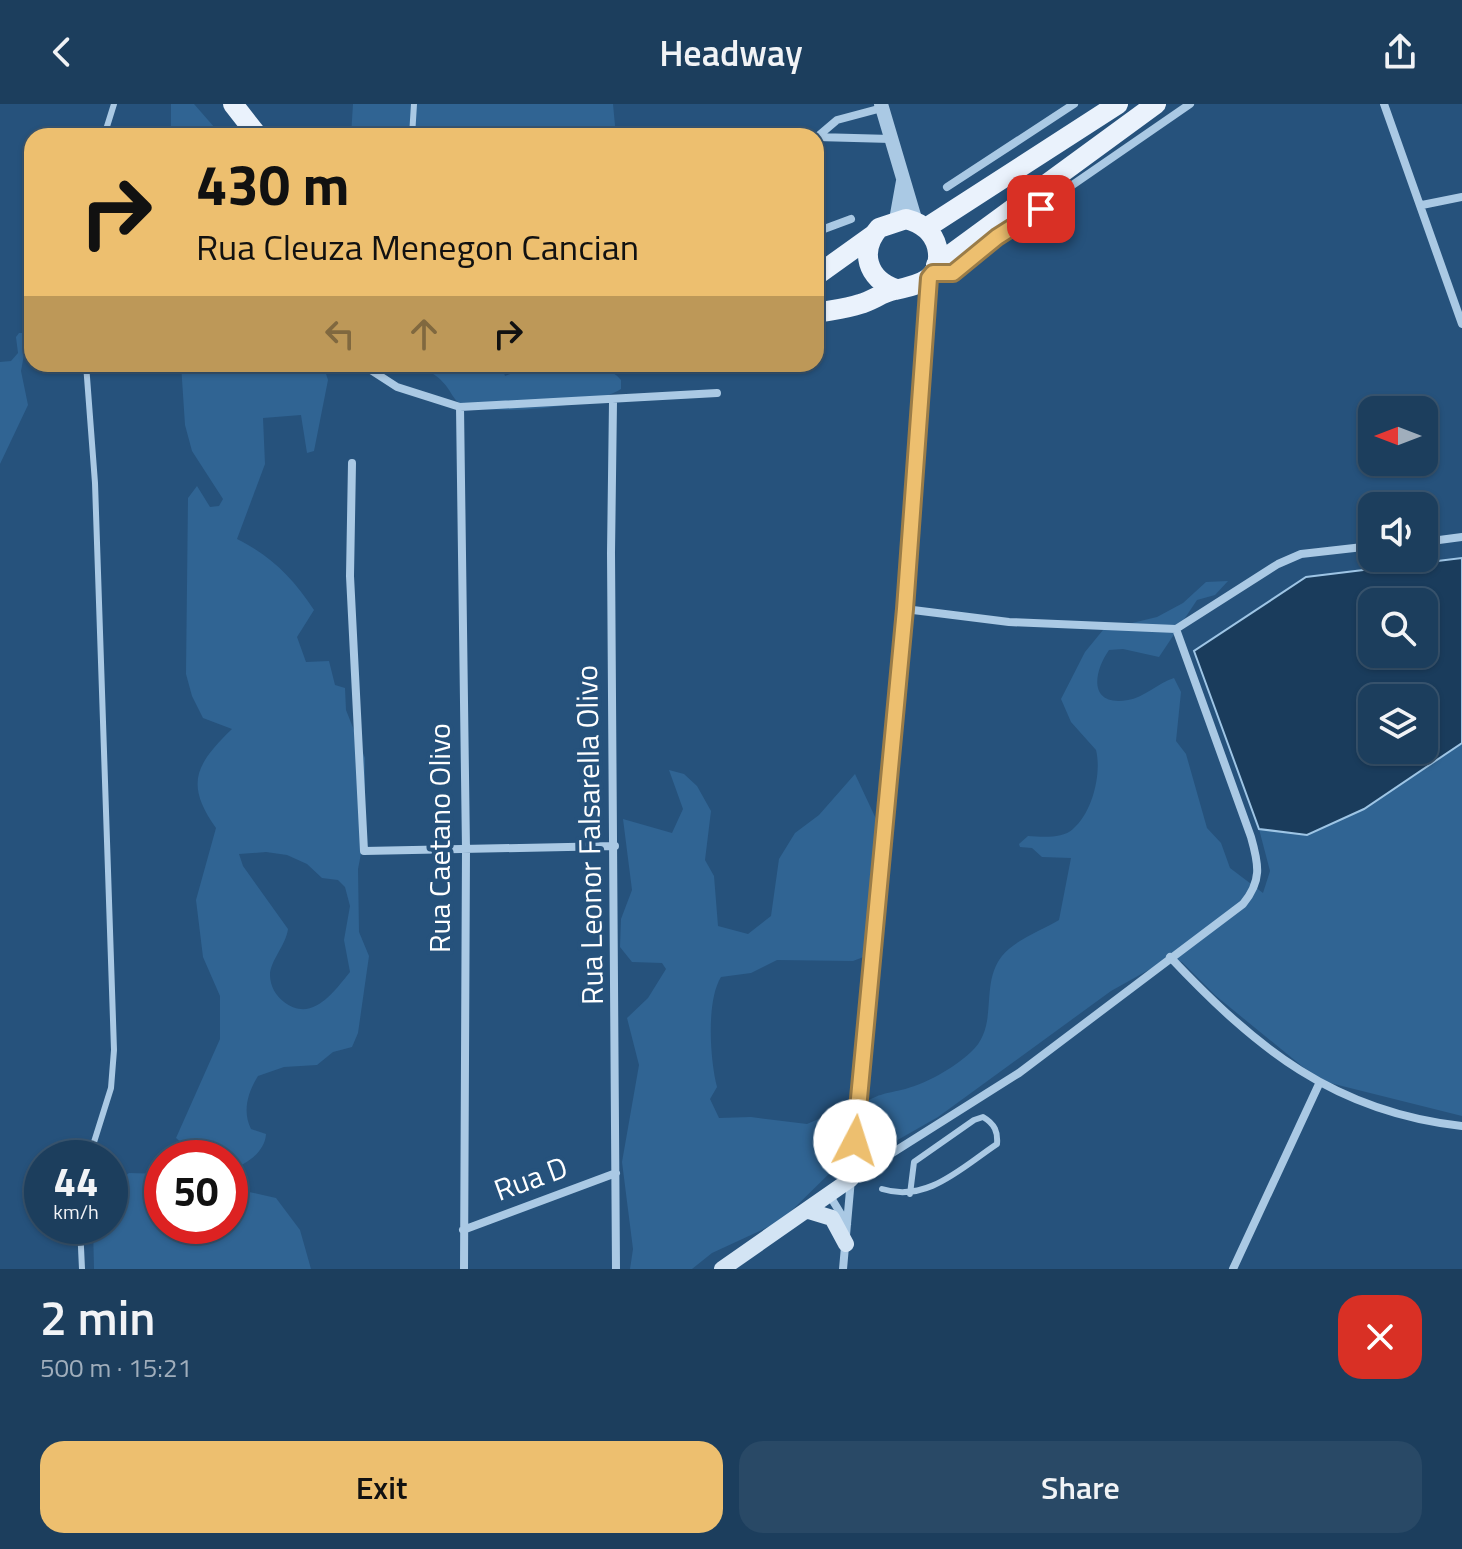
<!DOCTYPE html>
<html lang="en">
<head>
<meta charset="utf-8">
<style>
  body { margin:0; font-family:"Titillium Web",sans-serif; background:#294966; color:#f1f3f6; height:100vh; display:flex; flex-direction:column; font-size:30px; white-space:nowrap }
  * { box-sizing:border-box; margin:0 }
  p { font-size:26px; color:#a0aebc }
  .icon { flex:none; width:44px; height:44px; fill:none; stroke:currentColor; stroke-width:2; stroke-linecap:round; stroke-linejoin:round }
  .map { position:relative; height:1165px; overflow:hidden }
  .panel { display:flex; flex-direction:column; background:#1c3e5d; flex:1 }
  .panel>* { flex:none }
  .top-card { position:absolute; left:24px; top:24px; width:800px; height:244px; border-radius:24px; box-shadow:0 2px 6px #0004,0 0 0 2px #3a5772; background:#edbf6f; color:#111; overflow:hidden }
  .needle { width:52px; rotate:270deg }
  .buttons { position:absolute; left:1358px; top:292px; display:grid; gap:16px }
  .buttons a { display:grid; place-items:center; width:80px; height:80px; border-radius:16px; background:#1c3e5d; box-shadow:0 2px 6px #0004,0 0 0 2px #3a5772; font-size:40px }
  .speed { position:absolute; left:24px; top:1036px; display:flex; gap:16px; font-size:40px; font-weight:700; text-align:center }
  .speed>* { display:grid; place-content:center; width:104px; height:104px; border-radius:50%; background:#1c3e5d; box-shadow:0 2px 6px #0004,0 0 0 2px #3a5772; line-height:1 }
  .speed small { font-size:20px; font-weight:400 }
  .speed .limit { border:12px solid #d22; background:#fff; color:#111 }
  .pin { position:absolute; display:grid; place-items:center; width:68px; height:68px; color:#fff; margin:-34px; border-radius:16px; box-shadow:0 4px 12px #0006 }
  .me { position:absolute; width:88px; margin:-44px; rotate:5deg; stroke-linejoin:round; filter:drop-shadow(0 0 6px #0008) }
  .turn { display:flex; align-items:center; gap:28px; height:168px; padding:0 40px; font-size:36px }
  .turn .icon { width:104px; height:104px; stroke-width:2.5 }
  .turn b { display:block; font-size:56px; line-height:68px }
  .lanes { display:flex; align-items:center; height:76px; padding:0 40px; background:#0003; justify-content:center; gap:40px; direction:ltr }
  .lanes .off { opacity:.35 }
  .round { display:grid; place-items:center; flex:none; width:84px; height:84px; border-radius:24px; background:#294966 }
  .summary { display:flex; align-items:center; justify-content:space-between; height:136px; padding:0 40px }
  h1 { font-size:48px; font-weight:600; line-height:60px }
  .cta { display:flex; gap:16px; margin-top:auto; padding:16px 40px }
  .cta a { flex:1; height:92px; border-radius:24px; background:#edbf6f; color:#111; font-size:32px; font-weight:600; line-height:92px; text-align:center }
  .cta a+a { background:#294966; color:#f1f3f6 }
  header { display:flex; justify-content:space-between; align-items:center; height:104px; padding:0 40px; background:#1c3e5d; font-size:36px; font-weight:600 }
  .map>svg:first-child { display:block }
</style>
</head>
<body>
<header><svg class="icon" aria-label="back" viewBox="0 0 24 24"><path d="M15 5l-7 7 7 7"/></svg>Headway<svg class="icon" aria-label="share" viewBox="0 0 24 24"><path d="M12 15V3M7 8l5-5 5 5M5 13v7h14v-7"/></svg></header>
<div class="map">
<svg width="1462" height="1165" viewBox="0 0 1462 1165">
  <rect width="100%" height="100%" fill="#26527c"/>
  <path fill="#306493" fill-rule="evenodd" d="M 171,0 L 194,0 L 222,32 L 171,32 Z
    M 353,0 L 613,0 L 616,32 L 351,32 Z
    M 19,229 L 28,229 L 21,267 L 28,301 L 0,360 L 0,258 L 11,257 L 18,249 L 16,233 Z
    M 181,260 L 328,260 L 324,264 L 328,276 L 314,347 L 307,349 L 301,311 L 263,314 L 265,360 L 237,435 C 271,452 293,474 314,506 L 297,533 L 306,558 L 329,557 L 335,581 L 345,584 L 346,606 L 365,654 L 365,729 L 358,765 L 359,828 L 369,852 L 358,929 L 352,943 L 333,948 L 317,961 L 284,963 L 258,972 C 248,988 242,1007 251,1025 L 266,1030 C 265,1048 246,1061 230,1066 L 230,1054 L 199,1054 L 176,1034 L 220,935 L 220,892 L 203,853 L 196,796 L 216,724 C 185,680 195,661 232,625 L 203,614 L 192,592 L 186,570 L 188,394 L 197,382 L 210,403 L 219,402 L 223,395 L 192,347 L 185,321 ZM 266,748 L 287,751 L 307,760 L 322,774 L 338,776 L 345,783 L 350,802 L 344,836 L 350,868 C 333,889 312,919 284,898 C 276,892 270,882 270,871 C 270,857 286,841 288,825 L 243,762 L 239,750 Z
    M 406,260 L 501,260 L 505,272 C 527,263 528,269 548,266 C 571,263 604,255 621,276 L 621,285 C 597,302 484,315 458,298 C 454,295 450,287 447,283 C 436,268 424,265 406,260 Z
    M 1228,477 L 1215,491 L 1197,496 L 1159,553 L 1123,545 L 1109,546 C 1094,567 1087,603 1128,596 C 1143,594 1158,579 1174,574 L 1181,588 L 1176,637 L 1186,650 L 1207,724 L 1221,739 L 1230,764 L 1263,789 L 1270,767 L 1259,725 L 1308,731 L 1364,705 L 1462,639 L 1462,1012 L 1326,978 L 1303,963 L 1216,892 L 1182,858 L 1174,856 L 1161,859 L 1111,887 L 938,1013 L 866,1054 L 862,1001 C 877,990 884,990 901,986 C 924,981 954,964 971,948 C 1000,922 979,881 1002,852 C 1015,836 1042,826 1059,816 L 1071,754 L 1042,753 L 1032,744 L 1020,743 L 1019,740 L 1028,732 C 1042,733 1062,735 1073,725 C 1092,709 1102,670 1096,646 L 1071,618 L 1061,595 L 1085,548 L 1103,526 L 1157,513 L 1183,499 L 1206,478 Z
    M 669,666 L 684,670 L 697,682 L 711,707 L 705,756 L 714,772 L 718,822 L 748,830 L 771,812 L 779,755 L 795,729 L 819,711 L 855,670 L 877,717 L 866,852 L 853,857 L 777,856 L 751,869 L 721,873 C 706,897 710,956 717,983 L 710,995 L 719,1014 L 751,1013 L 807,1020 L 853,1000 L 839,1060 L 781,1117 L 712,1149 L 692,1165 L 630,1165 L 633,1145 L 622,1058 L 639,961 L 627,914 L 648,894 L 666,865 L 662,859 L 632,858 L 620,843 L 621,815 L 632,786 L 623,715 L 672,729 L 683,705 Z
    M 129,1069 L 162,1070 L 162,1122 L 230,1122 L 230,1089 L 236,1085 L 276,1094 L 300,1126 L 311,1165 L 94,1165 L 93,1122 L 110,1122 L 110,1084 Z"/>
  <path fill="#1a3c5c" stroke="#9ec5e5" stroke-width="2" fill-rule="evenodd" d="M 1462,454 L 1462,639 L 1364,705 L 1307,731 L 1259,725 L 1194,547 L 1306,473 ZM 1372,498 L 1424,498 L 1424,550 L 1372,550 ZM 1372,594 L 1424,594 L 1424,646 L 1372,646 Z"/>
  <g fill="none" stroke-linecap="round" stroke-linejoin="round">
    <path stroke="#aac9e4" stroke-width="6" d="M 104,32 L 114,0
      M 412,32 L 414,0
      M 86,260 L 95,379 L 114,946 L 111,984 L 89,1054
      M 882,1085 C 927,1099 961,1064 997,1040 C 998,1028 995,1020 983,1013 L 974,1016 L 914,1058 L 910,1090
      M 80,1122 L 82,1165"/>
    <path stroke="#aac9e4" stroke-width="8" d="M 1384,0 L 1462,220
      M 882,4 L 837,16 L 817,33 L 891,35
      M 947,83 L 1074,0
      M 1422,101 L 1462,93
      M 816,128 L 851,115
      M 937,169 L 953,169 L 997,133 L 1190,0
      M 363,261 L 397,283 L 460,303 L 717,289
      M 613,298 L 611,449 L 616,1165
      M 460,303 L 466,745 L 464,1165
      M 352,359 L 350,472 L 364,747 L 615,742
      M 1424,438 L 1462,433
      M 905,505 L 1009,518 L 1176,525
      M 1176,525 L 1278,460 L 1301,450 L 1372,442
      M 1170,853 C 1256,944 1334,1008 1462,1022
      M 830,1092 L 847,1120
      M 463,1126 L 616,1069
      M 843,1165 L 851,1075 L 1019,969 L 1243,800 C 1262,777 1259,761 1251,733 L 1176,525
      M 1233,1165 L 1319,980"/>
    <path stroke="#aac9e4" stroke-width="14" d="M 881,0 L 916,118
      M 896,116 L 903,77"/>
    <path stroke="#d3e4f4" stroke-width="16" d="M 809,1107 L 832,1114 L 846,1140
      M 722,1165 L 851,1075 L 905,505 L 929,174"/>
    <path stroke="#eaf2fc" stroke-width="20" d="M 233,0 L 258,32
      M 926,124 L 1118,0
      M 936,161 L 1156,0
      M 816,172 L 873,131
      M 816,209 C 831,206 846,205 860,200 C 872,197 883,188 895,186 C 918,181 944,176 937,143 C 933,127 921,119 906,115 L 879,124 C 859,147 867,175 896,185"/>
  </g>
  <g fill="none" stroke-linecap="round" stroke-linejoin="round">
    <defs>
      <path id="route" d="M 855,1037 L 905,505 L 929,174 L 933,169 L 953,169 L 997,133 L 1041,105"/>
    </defs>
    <use href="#route" stroke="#9a7c48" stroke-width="20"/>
    <use href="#route" stroke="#edbf6f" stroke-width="14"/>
  </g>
  <g text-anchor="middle" stroke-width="8" stroke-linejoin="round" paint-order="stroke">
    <g font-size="30" fill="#fff" stroke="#26527c">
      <text transform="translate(590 731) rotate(-91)" y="10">Rua Leonor Falsarella Olivo</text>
      <text transform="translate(440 734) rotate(-90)" y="10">Rua Caetano Olivo</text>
      <text transform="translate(531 1075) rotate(-20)" y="10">Rua D</text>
    </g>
  </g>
</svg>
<div class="buttons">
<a><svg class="needle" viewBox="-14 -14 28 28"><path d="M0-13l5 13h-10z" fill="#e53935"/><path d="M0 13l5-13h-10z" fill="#a0aebc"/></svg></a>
<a><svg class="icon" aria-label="sound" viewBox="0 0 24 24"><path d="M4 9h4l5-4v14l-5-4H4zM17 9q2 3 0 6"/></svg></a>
<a><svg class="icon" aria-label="search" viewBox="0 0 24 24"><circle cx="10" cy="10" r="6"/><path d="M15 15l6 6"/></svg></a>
<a><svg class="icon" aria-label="layers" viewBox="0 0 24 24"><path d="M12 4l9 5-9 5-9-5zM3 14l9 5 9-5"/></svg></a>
</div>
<div class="speed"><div>44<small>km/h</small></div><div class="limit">50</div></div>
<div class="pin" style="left:1041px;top:105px;background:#d93025"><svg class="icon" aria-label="arrive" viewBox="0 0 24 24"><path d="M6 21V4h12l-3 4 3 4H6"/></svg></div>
<svg class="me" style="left:855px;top:1037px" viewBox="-20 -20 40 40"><circle r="19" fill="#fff"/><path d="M0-13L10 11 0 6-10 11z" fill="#edbf6f"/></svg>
<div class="top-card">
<div class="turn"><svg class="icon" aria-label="right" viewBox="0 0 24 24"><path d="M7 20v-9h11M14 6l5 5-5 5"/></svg><div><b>430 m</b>Rua Cleuza Menegon Cancian</div></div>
<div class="lanes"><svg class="icon off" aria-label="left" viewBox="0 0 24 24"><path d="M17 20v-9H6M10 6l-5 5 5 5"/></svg><svg class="icon off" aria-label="ahead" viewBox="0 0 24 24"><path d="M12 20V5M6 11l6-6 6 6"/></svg><svg class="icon" aria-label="right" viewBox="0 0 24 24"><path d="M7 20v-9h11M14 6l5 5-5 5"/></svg></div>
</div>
</div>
<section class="panel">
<div class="summary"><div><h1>2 min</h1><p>500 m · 15:21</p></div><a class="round" style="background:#d93025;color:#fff"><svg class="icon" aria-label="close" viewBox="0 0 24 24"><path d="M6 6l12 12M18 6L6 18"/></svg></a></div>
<div class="cta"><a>Exit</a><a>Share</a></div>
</section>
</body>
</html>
